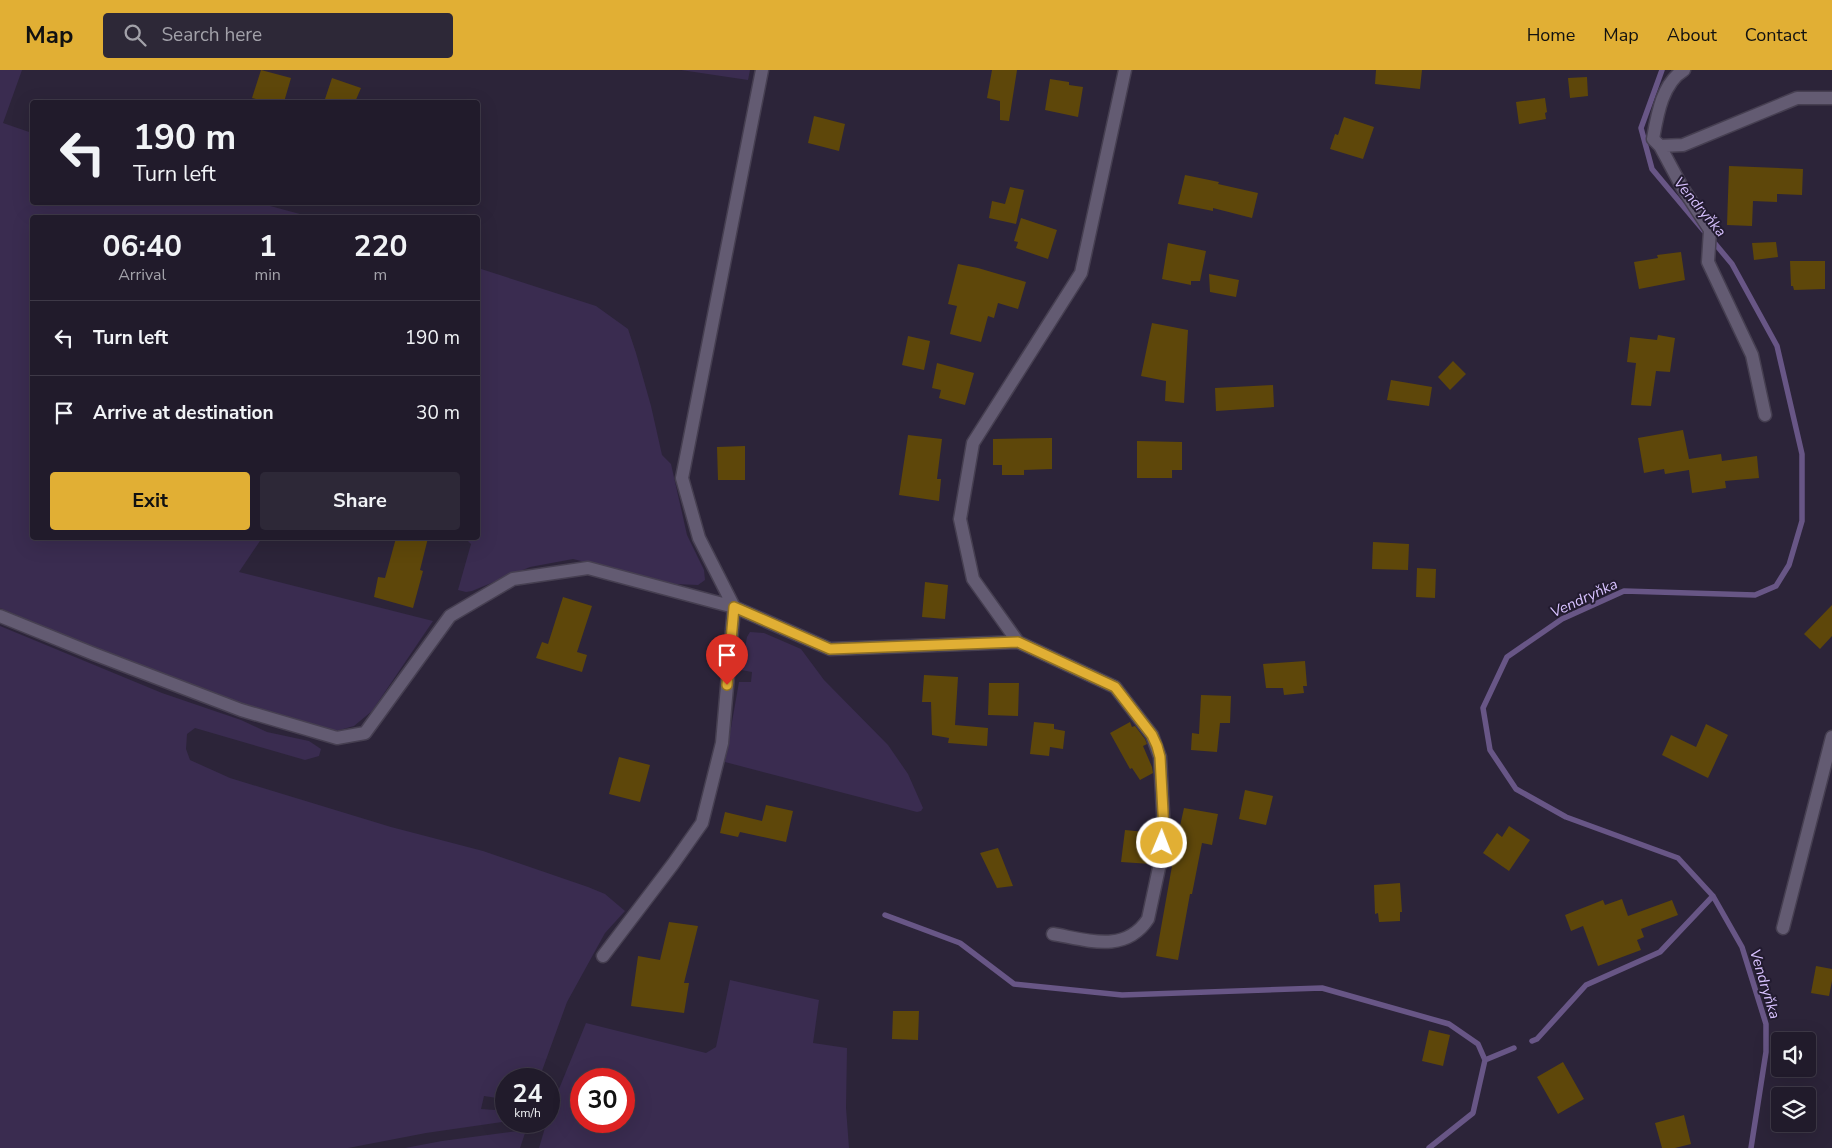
<!DOCTYPE html>
<html lang="en">
<head>
<meta charset="utf-8">
<style>
  body { margin:0; font-family:"Nunito Sans",sans-serif; background:#2d2837; color:#f1f3f6; height:100vh; display:flex; flex-direction:column; font-size:19px; white-space:nowrap }
  * { box-sizing:border-box; margin:0 }
  p { font-size:16px; color:#a2a1a9 }
  .icon { flex:none; width:28px; height:28px; fill:none; stroke:currentColor; stroke-width:2; stroke-linecap:round; stroke-linejoin:round }
  .map { position:relative; flex:1; overflow:hidden }
  .drawer { position:absolute; left:30px; top:145px; width:450px; height:325px; display:flex; flex-direction:column; background:#211b2b; border-radius:5px; box-shadow:0 5px 20px #0002,0 0 0 1px #3e3947 }
  .drawer>* { flex:none }
  .guide { position:absolute; left:30px; top:30px; width:450px; height:105px; border-radius:5px; box-shadow:0 5px 20px #0002,0 0 0 1px #3e3947; background:#211b2b; color:#f1f3f6; overflow:hidden }
  .controls { position:absolute; left:1771px; top:962px; display:grid; gap:10px }
  .controls a { display:grid; place-items:center; width:45px; height:45px; border-radius:5px; background:#211b2b; box-shadow:0 5px 20px #0002,0 0 0 1px #3e3947; font-size:25px }
  .speed { position:absolute; left:495px; top:998px; display:flex; gap:10px; font-size:25px; font-weight:700; text-align:center }
  .speed>* { display:grid; place-content:center; width:65px; height:65px; border-radius:50%; background:#211b2b; box-shadow:0 5px 20px #0002,0 0 0 1px #3e3947; line-height:1 }
  .speed small { font-size:12px; font-weight:400 }
  .speed .limit { border:8px solid #d22; background:#fff; color:#111 }
  .pin { position:absolute; display:grid; place-items:center; width:42px; height:42px; color:#fff; margin:-51px -21px; border-radius:50% 50% 50% 0; rotate:-45deg; box-shadow:0 0 5px #0007 }
  .pin .icon { rotate:45deg }
  .me { position:absolute; width:55px; margin:-28px; rotate:1deg; stroke-linejoin:round; filter:drop-shadow(0 0 4px #0008) }
  .turn { display:flex; align-items:center; gap:18px; height:105px; padding:0 20px; font-size:22px }
  .turn .icon { width:65px; height:65px; stroke-width:2.5 }
  .turn b { display:block; font-size:35px; line-height:42px }
  .eta { display:flex; justify-content:space-evenly; align-items:center; height:85px; text-align:center }
  .eta b { font-size:30px; font-weight:700; line-height:35px }
  .primary-button { display:flex; gap:10px; margin-top:auto; padding:10px 20px }
  .primary-button a { flex:1; height:58px; border-radius:5px; background:#e1af34; color:#111; font-size:20px; font-weight:700; line-height:58px; text-align:center }
  .primary-button a+a { background:#2d2837; color:#f1f3f6 }
  ul { padding:0; list-style:none }
  li { display:flex; align-items:center; gap:15px; height:75px; padding:0 20px; border-top:1px solid #3e3947 }
  li div { flex:1 }
  li b { display:block; font-size:19px }
  li em { font-style:normal }
  header { display:flex; align-items:center; gap:30px; box-sizing:border-box; height:70px; padding:0 25px; background:#e1af34; color:#111 }
  header strong { font-size:24px }
  nav { display:flex; gap:28px; margin-inline-start:auto; font-size:18px }
  .search { width:350px; height:45px; background:#2d2837; display:flex; align-items:center; gap:12px; box-sizing:border-box; padding:0 18px; border-radius:5px; color:#a2a1a9; font-size:19px }
  .map>svg:first-child { display:block }
</style>
</head>
<body>
<header>
<strong>Map</strong>
<div class="search"><svg class="icon" aria-label="search" viewBox="0 0 24 24"><circle cx="10" cy="10" r="6"/><path d="M15 15l6 6"/></svg>Search here</div>
<nav><a>Home</a><a>Map</a><a>About</a><a>Contact</a></nav>
</header>
<div class="map">
<svg width="1832" height="1078" viewBox="0 0 1832 1078">
  <rect width="100%" height="100%" fill="#2c2439"/>
  <path fill="#3a2c50" fill-rule="evenodd" d="M 0,0 L 22,0 L 3,53 L 32,63 L 32,132 L 259,133 L 311,147 L 32,148 L 32,468 L 262,468 L 239,502 L 433,551 L 372,641 L 354,656 L 336,661 L 199,622 L 0,538 Z
    M 681,0 L 750,0 L 748,10 Z
    M 478,198 L 596,236 L 628,259 L 636,283 L 651,336 L 662,385 L 671,394 L 687,465 L 704,500 L 705,510 L 698,515 L 675,514 L 573,489 L 530,497 L 472,521 L 466,522 L 458,520 L 471,474 L 468,471 L 456,468 L 478,468 Z
    M 0,556 L 162,623 L 241,650 L 267,662 L 309,671 L 321,679 L 319,686 L 305,690 L 195,658 L 187,664 L 186,679 L 190,690 L 230,708 L 391,757 L 483,781 L 588,817 L 605,824 L 625,841 L 605,863 L 567,932 L 539,1009 L 506,1009 L 506,1051 L 509,1051 L 426,1063 L 348,1078 L 0,1078 ZM 484,1026 L 497,1028 L 495,1040 L 481,1039 Z
    M 750,562 L 764,563 L 801,579 L 824,610 L 888,675 L 908,704 L 923,738 L 921,741 L 917,742 L 725,692 L 739,612 L 751,612 L 752,602 L 741,600 L 747,567 Z
    M 730,910 L 819,930 L 813,973 L 847,978 L 846,1038 L 849,1078 L 539,1078 L 547,1051 L 549,1051 L 552,1036 L 586,953 L 706,983 L 716,977 ZM 581,1009 L 624,1009 L 624,1051 L 581,1051 Z
    M 526,1060 L 520,1078 L 405,1078 L 442,1071 Z"/>
  <g fill="none" stroke-linecap="round" stroke-linejoin="round">
    <path stroke="#685686" stroke-width="5.5" d="M 1662,0 L 1641,58 L 1652,99 L 1704,161
      M 1712,170 L 1732,194 L 1777,276 L 1802,384 L 1802,451 L 1789,495 L 1776,516 L 1755,525 L 1624,521 L 1562,549 L 1507,587 L 1483,638 L 1490,680 L 1516,719 L 1566,747 L 1678,788 L 1713,826 L 1742,877 L 1766,954 L 1766,982 L 1751,1078
      M 885,845 L 960,873 L 1014,914 L 1122,925 L 1322,918 L 1449,954 L 1478,974 L 1485,990
      M 1532,971 L 1537,969 L 1586,915 L 1660,882 L 1713,826
      M 1429,1078 L 1473,1043 L 1485,990 L 1514,978"/>
  </g>
  <path fill="#5e470a" d="M 261,0 L 291,8 L 284,32 L 267,32 L 252,28 Z
    M 992,0 L 1017,0 L 1009,51 L 1000,50 L 1000,31 L 987,28 Z
    M 1376,0 L 1422,0 L 1420,19 L 1375,14 Z
    M 1587,7 L 1588,26 L 1570,28 L 1568,8 Z
    M 332,8 L 361,18 L 355,32 L 324,32 Z
    M 1050,9 L 1069,12 L 1069,15 L 1083,17 L 1078,47 L 1045,40 Z
    M 1545,28 L 1547,42 L 1545,43 L 1546,49 L 1519,54 L 1516,32 Z
    M 814,46 L 845,54 L 839,81 L 808,73 Z
    M 1344,47 L 1374,57 L 1363,89 L 1330,79 L 1335,64 L 1338,65 Z
    M 1729,96 L 1803,99 L 1802,125 L 1777,124 L 1777,132 L 1753,131 L 1752,156 L 1727,155 Z
    M 1185,105 L 1219,112 L 1218,114 L 1258,123 L 1252,148 L 1213,138 L 1213,141 L 1178,134 Z
    M 1010,117 L 1024,120 L 1016,154 L 989,148 L 992,131 L 1005,134 Z
    M 1021,148 L 1057,160 L 1048,189 L 1016,178 L 1018,172 L 1014,171 Z
    M 1776,172 L 1778,187 L 1754,190 L 1752,173 Z
    M 1168,173 L 1206,181 L 1200,211 L 1191,211 L 1191,215 L 1162,209 Z
    M 1681,182 L 1685,210 L 1639,219 L 1634,192 L 1658,188 L 1657,185 Z
    M 1790,191 L 1825,191 L 1825,219 L 1794,220 L 1793,216 L 1791,216 Z
    M 958,194 L 978,198 L 1026,212 L 1018,239 L 998,233 L 994,248 L 988,246 L 981,272 L 950,264 L 957,236 L 948,234 Z
    M 1209,204 L 1239,210 L 1236,227 L 1210,222 Z
    M 1152,253 L 1188,260 L 1184,333 L 1165,331 L 1166,311 L 1141,306 Z
    M 1658,265 L 1675,268 L 1670,302 L 1656,301 L 1651,336 L 1631,335 L 1636,293 L 1627,292 L 1630,267 L 1657,270 Z
    M 908,266 L 930,271 L 924,300 L 902,295 Z
    M 1453,291 L 1466,304 L 1450,320 L 1438,307 Z
    M 937,293 L 974,303 L 965,335 L 939,328 L 941,320 L 932,318 Z
    M 1391,310 L 1432,317 L 1429,336 L 1387,330 Z
    M 1273,315 L 1274,337 L 1216,341 L 1215,318 Z
    M 1683,360 L 1689,389 L 1721,384 L 1722,391 L 1757,386 L 1759,408 L 1725,411 L 1726,418 L 1692,423 L 1689,400 L 1665,404 L 1664,399 L 1644,403 L 1638,368 Z
    M 908,365 L 942,369 L 937,409 L 941,409 L 939,431 L 899,425 Z
    M 1052,368 L 1052,399 L 1024,400 L 1024,405 L 1002,405 L 1002,395 L 993,395 L 993,369 Z
    M 1137,371 L 1182,372 L 1182,400 L 1172,400 L 1172,408 L 1137,408 Z
    M 745,376 L 745,410 L 718,410 L 717,377 Z
    M 396,468 L 428,468 L 420,500 L 423,501 L 413,538 L 374,527 L 378,507 L 385,508 Z
    M 1373,472 L 1409,474 L 1408,500 L 1372,499 Z
    M 1417,498 L 1436,499 L 1435,528 L 1416,527 Z
    M 925,512 L 948,515 L 945,549 L 922,547 Z
    M 563,527 L 592,536 L 577,582 L 587,585 L 582,602 L 536,588 L 542,572 L 548,574 Z
    M 1832,535 L 1832,566 L 1820,579 L 1804,564 Z
    M 1305,591 L 1307,616 L 1303,616 L 1304,623 L 1284,625 L 1283,618 L 1266,618 L 1263,594 Z
    M 924,605 L 958,607 L 955,655 L 988,658 L 987,676 L 948,673 L 949,668 L 932,665 L 931,632 L 922,632 Z
    M 989,613 L 1019,613 L 1018,646 L 988,645 Z
    M 1201,625 L 1231,626 L 1230,653 L 1220,653 L 1217,682 L 1191,680 L 1192,663 L 1199,664 Z
    M 1034,652 L 1054,654 L 1054,659 L 1065,661 L 1063,679 L 1050,677 L 1049,686 L 1030,684 Z
    M 1130,652 L 1132,657 L 1135,656 L 1145,669 L 1147,674 L 1143,676 L 1152,697 L 1153,703 L 1140,710 L 1132,698 L 1130,699 L 1110,663 Z
    M 1706,654 L 1728,665 L 1708,708 L 1662,685 L 1671,665 L 1696,677 Z
    M 619,687 L 650,695 L 640,732 L 609,724 Z
    M 1245,720 L 1273,726 L 1266,755 L 1239,749 Z
    M 766,735 L 793,741 L 786,772 L 740,762 L 738,767 L 720,763 L 725,742 L 762,751 Z
    M 1184,738 L 1218,744 L 1212,775 L 1202,773 L 1192,824 L 1190,824 L 1178,890 L 1156,886 L 1172,796 L 1168,796 L 1172,764 L 1178,765 Z
    M 1509,756 L 1530,770 L 1509,801 L 1483,783 L 1497,763 L 1502,767 Z
    M 1125,760 L 1156,763 L 1151,794 L 1121,792 Z
    M 998,778 L 1013,816 L 997,818 L 980,783 Z
    M 1400,813 L 1402,842 L 1400,842 L 1400,851 L 1379,852 L 1378,843 L 1375,844 L 1374,815 Z
    M 1622,829 L 1628,846 L 1672,830 L 1678,845 L 1641,859 L 1644,867 L 1637,870 L 1641,880 L 1598,896 L 1583,856 L 1571,861 L 1565,845 L 1603,830 L 1605,835 Z
    M 669,852 L 698,856 L 684,913 L 689,913 L 684,943 L 631,936 L 638,886 L 660,890 Z
    M 1816,896 L 1832,899 L 1832,911 L 1829,926 L 1811,923 Z
    M 893,941 L 919,941 L 918,970 L 892,969 Z
    M 1429,960 L 1450,965 L 1443,996 L 1422,991 Z
    M 1563,992 L 1584,1029 L 1558,1044 L 1537,1007 Z
    M 1684,1045 L 1691,1074 L 1675,1078 L 1662,1078 L 1655,1053 Z"/>
  <g fill="none" stroke-linecap="round" stroke-linejoin="round">
    <defs>
      <path id="minor" d="M 1684,0 C 1662,13 1657,46 1653,69 L 1660,76 L 1683,75 L 1797,28 L 1832,28
        M 1660,76 L 1682,117 L 1710,160 L 1708,192 L 1752,285 L 1765,345
        M 0,546 L 94,584 L 241,640 L 337,668 L 365,663 L 450,546 L 513,509 L 588,498 L 734,537 L 699,468 L 682,408 L 762,0
        M 1018,572 L 973,509 L 960,449 L 973,373 L 1081,203 L 1125,0
        M 1783,858 L 1832,667
        M 603,886 L 673,794 L 702,753 L 722,673 L 734,537 L 830,579 L 1018,572 L 1115,617 L 1152,665 L 1160,687 L 1164,761 L 1162,784 L 1148,849 C 1125,884 1087,870 1053,864"/>
    </defs>
    <use href="#minor" stroke="#463f51" stroke-width="15"/>
    <use href="#minor" stroke="#635b72" stroke-width="12"/>
  </g>
  <g fill="none" stroke-linecap="round" stroke-linejoin="round">
    <defs>
      <path id="route" d="M 727,615 L 734,537 L 830,579 L 1018,572 L 1115,617 L 1152,665 L 1157,676 L 1160,687 L 1164,761 L 1162,773"/>
    </defs>
    <use href="#route" stroke="#927222" stroke-width="12"/>
    <use href="#route" stroke="#e1af34" stroke-width="9"/>
  </g>
  <g text-anchor="middle" stroke-width="4" stroke-linejoin="round" paint-order="stroke">
    <g font-size="15" font-style="italic" fill="#d8c2ff" stroke="#221b2f">
      <text transform="translate(1700 137) rotate(50)" y="5">Vendryňka</text>
      <text transform="translate(1584 528) rotate(-25)" y="5">Vendryňka</text>
      <text transform="translate(1765 914) rotate(73)" y="5">Vendryňka</text>
    </g>
  </g>
</svg>
<div class="controls">
<a><svg class="icon" aria-label="sound" viewBox="0 0 24 24"><path d="M4 9h4l5-4v14l-5-4H4zM17 9q2 3 0 6"/></svg></a>
<a><svg class="icon" aria-label="layers" viewBox="0 0 24 24"><path d="M12 4l9 5-9 5-9-5zM3 14l9 5 9-5"/></svg></a>
</div>
<div class="speed"><div>24<small>km/h</small></div><div class="limit">30</div></div>
<div class="pin" style="left:727px;top:615px;background:#d93025"><svg class="icon" aria-label="arrive" viewBox="0 0 24 24"><path d="M6 21V4h12l-3 4 3 4H6"/></svg></div>
<svg class="me" style="left:1162px;top:773px" viewBox="-20 -20 40 40"><circle r="17" fill="#e1af34" stroke="#fff" stroke-width="3"/><path d="M0-11L8 9 0 5-8 9z" fill="#fff"/></svg>
<div class="guide">
<div class="turn"><svg class="icon" aria-label="left" viewBox="0 0 24 24"><path d="M17 20v-9H6M10 6l-5 5 5 5"/></svg><div><b>190 m</b>Turn left</div></div>
</div>
<section class="drawer">
<div class="eta">
<div><b>06:40</b><p>Arrival</p></div>
<div><b>1</b><p>min</p></div>
<div><b>220</b><p>m</p></div>
</div>
<ul>
<li><svg class="icon" aria-label="left" viewBox="0 0 24 24"><path d="M17 20v-9H6M10 6l-5 5 5 5"/></svg><div><b>Turn left</b></div><em>190 m</em></li>
<li><svg class="icon" aria-label="arrive" viewBox="0 0 24 24"><path d="M6 21V4h12l-3 4 3 4H6"/></svg><div><b>Arrive at destination</b></div><em>30 m</em></li>
</ul>
<div class="primary-button"><a>Exit</a><a>Share</a></div>
</section>
</div>
</body>
</html>
